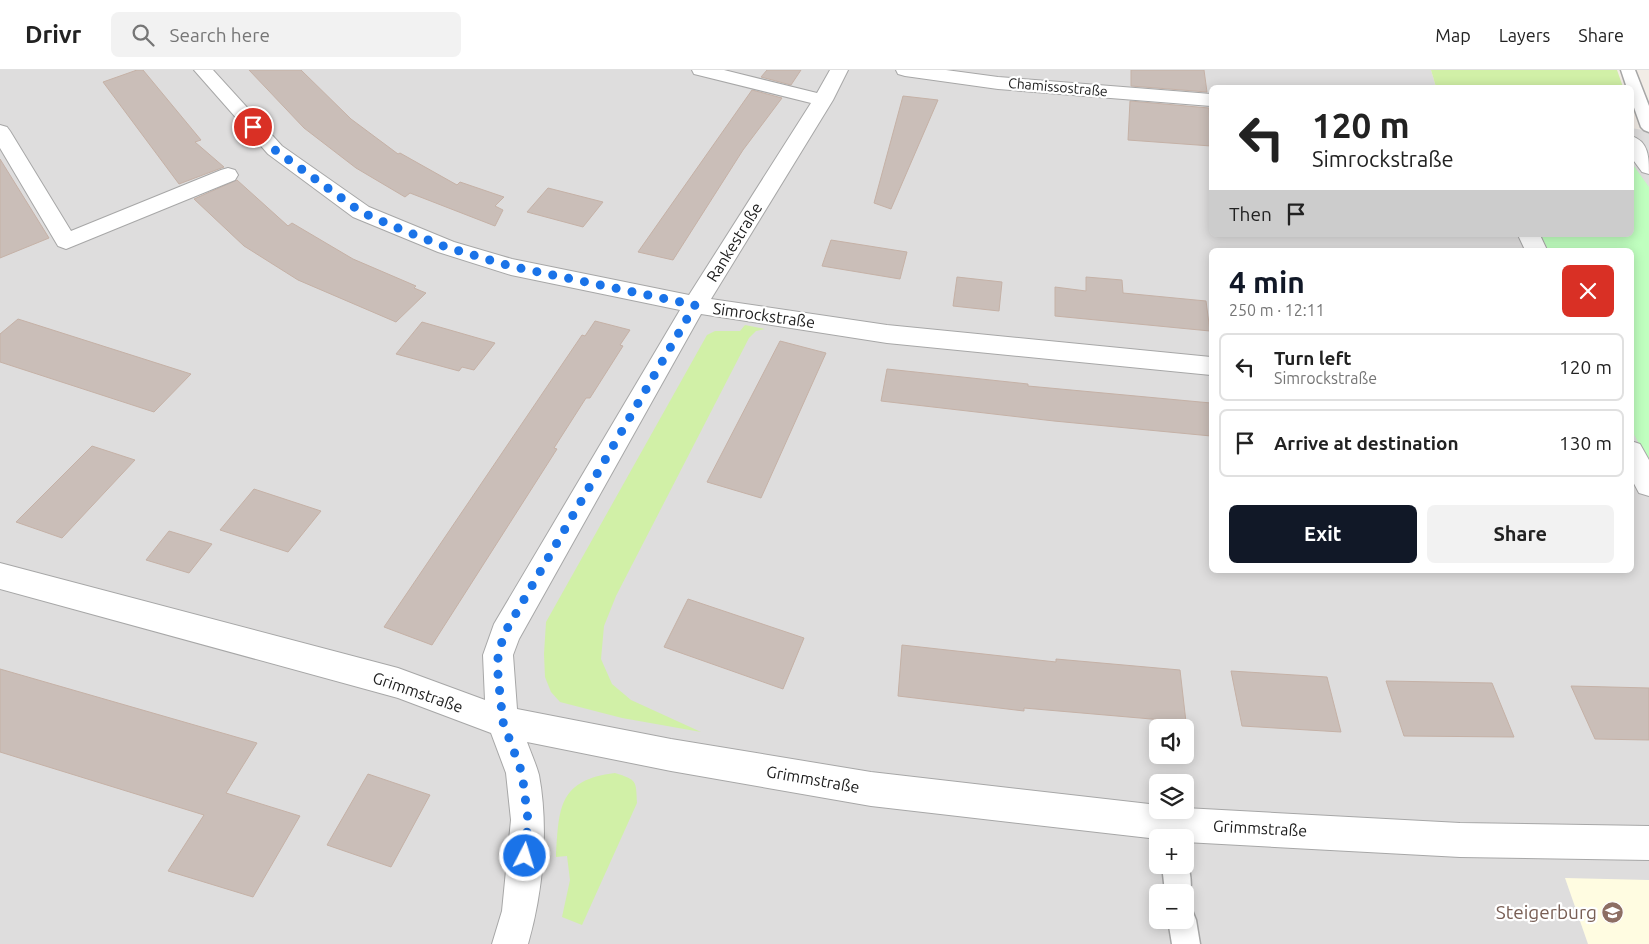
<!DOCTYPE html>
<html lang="en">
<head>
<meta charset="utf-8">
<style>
  body { margin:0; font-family:Ubuntu,sans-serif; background:#f2f2f2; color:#222; height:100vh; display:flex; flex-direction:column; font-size:19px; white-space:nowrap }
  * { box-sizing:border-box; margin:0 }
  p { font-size:16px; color:#767676 }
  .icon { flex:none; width:28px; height:28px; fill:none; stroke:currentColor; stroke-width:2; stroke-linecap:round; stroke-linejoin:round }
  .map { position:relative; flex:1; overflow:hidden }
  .side { position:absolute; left:1209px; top:178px; width:425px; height:325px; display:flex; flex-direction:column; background:#fff; border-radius:8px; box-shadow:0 2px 12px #0003 }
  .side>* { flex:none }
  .banner { position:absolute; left:1209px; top:15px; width:425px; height:152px; border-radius:8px; box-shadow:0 2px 12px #0003; background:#fff; color:#222; overflow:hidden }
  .fabs { position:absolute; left:1149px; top:649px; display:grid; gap:10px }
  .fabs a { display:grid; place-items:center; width:45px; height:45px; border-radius:8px; background:#fff; box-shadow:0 2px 12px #0003; font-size:25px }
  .pin { position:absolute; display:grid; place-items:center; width:42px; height:42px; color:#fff; margin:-21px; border:2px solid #fff; border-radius:50%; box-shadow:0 1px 5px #0007 }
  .me { position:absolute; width:55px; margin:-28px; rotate:5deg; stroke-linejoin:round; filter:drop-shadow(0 0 4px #0008) }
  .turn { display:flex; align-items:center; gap:18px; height:105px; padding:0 20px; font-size:22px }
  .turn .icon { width:65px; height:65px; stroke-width:2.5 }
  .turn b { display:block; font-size:35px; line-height:42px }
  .then { display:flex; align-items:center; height:48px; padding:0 20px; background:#0003; gap:10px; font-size:19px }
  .round { display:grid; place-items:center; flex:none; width:52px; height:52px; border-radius:8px; background:#f2f2f2 }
  .summary { display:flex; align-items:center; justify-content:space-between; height:85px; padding:0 20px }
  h1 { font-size:30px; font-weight:600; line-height:38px; color:#111827 }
  .action { display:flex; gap:10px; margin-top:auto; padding:10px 20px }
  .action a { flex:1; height:58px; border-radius:8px; background:#111827; color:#fff; font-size:20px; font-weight:600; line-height:58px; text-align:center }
  .action a+a { background:#f2f2f2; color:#222 }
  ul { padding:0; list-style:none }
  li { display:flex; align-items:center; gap:15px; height:68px; margin:0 10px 8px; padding:0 10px; border:2px solid #e0e0e0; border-radius:8px }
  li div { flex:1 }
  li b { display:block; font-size:19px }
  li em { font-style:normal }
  header { display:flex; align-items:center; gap:30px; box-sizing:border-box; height:70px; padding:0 25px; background:#fff; border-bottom:1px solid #e0e0e0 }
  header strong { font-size:24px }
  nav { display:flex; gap:28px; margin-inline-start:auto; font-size:18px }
  .search { width:350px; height:45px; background:#f2f2f2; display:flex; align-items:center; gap:12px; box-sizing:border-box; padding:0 18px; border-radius:8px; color:#767676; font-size:19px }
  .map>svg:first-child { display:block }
</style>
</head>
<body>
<header>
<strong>Drivr</strong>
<div class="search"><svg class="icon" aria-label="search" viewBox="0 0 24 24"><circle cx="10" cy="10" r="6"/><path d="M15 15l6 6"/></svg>Search here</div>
<nav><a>Map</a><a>Layers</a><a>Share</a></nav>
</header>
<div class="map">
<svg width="1649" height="874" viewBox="0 0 1649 874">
  <rect width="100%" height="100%" fill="#f2ece6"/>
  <path fill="#dedddd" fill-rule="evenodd" d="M 0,0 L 1431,0 L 1436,17 L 1211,18 L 1211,165 L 1631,165 L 1631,58 L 1649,61 L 1649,874 L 0,874 ZM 1211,180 L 1631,180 L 1631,500 L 1211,500 ZM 1158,658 L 1185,658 L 1185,685 L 1158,685 ZM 1158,712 L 1185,712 L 1185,740 L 1158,740 ZM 1158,768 L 1185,768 L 1185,795 L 1158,795 ZM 1158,822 L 1185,822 L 1185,850 L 1158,850 Z"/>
  <path fill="#fffce1" d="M 1565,808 L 1649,810 L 1649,874 L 1588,874 Z"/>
  <path fill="#d1f0a7" d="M 1431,0 L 1617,0 L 1623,17 L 1436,17 Z
    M 745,255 L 765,259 L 756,261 L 749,268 L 616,526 L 604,556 L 601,589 L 612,614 L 631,630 L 701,662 L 622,648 L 560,632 L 551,622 L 545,607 L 544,584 L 546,552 L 707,265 L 715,261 L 740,261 Z
    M 615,703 C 637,710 636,710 637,733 L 582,855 L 562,847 L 570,810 L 567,786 L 556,787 C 559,738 558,710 615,703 Z"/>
  <path fill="#c0ffbf" d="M 1631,92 L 1649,117 L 1649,392 L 1631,359 L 1631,180 L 1548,180 L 1541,165 L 1631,165 Z"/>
  <path fill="#cabeb8" stroke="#c5b1a6" d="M 137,0 L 143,0 L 201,70 L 195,72 L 224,97 L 179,114 L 103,12 Z
    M 249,0 L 301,0 L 351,49 L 398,84 L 400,83 L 457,115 L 460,112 L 504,127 L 495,136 L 503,140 L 495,156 L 410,123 L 405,127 L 356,98 L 304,58 Z
    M 767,0 L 801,0 L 791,15 L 761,7 Z
    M 1131,0 L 1204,0 L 1207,22 L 1131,16 Z
    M 752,20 L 782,28 L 743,80 L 673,190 L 638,182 Z
    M 903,26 L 938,30 L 891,139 L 874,133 Z
    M 1130,31 L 1209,38 L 1211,76 L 1128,70 Z
    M 0,89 L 49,168 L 0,188 Z
    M 237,110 L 288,156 L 292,153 L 353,189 L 416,216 L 414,218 L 426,223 L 396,252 L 298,210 L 244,176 L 194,129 Z
    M 548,118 L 603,132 L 583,157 L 527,142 Z
    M 831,170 L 907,182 L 900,209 L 822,196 Z
    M 957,207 L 1002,212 L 999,241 L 953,236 Z
    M 1086,207 L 1122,210 L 1123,223 L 1206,231 L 1210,261 L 1055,246 L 1055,217 L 1086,221 Z
    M 18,249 L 191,304 L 154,342 L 0,292 L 0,264 Z
    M 595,251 L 630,260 L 620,275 L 623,276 L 590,328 L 586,328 L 554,378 L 557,379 L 432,575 L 384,557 L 582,265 L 585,266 Z
    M 422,252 L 495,273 L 474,300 L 462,297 L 459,301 L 396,284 Z
    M 780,271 L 826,283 L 761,428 L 707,412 Z
    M 887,299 L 1028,314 L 1028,316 L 1211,333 L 1211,366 L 1054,351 L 881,331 Z
    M 92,376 L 135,390 L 62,468 L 16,452 Z
    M 254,419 L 321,441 L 288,482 L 220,460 Z
    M 169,461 L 212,474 L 189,503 L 146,490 Z
    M 688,529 L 804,568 L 783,619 L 664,577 Z
    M 902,575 L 1056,592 L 1056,589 L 1180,600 L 1186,652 L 1024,638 L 1024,641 L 898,626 Z
    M 0,599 L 257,673 L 226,723 L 300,746 L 253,827 L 168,801 L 204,745 L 0,682 Z
    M 1231,601 L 1327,607 L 1341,662 L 1242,656 Z
    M 1386,611 L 1492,613 L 1514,667 L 1404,666 Z
    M 1571,616 L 1649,618 L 1649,670 L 1595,669 Z
    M 368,704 L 430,725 L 391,797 L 327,775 Z"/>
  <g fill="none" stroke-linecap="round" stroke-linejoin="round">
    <defs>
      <path id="lane" d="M 1621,0 L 1635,0 L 1649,36 L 1649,62 L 1644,60 L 1641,57 L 1631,29 L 1631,18 L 1627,18 Z
        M 1185,787 C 1191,801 1193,818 1188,832 L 1185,833 L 1185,822 L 1165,822 L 1162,795 L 1185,795 Z
        M 1185,837 L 1192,840 L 1196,850 L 1200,874 L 1172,874 L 1168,850 L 1185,850 Z"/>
      <path id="street" d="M 194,0 L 213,0 L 282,76 L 369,137 L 454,172 L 512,189 L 689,225 L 811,33 L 694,4 L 692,0 L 724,0 L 817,23 L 830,0 L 848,0 L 833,30 L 711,229 L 887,255 L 1211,287 L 1211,305 L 887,273 L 701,244 L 519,569 L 513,585 L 517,639 L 671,669 L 871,702 L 1158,735 L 1158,740 L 1185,740 L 1185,738 L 1460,753 L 1649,756 L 1649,790 L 1460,787 L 1185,772 L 1185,768 L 1158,768 L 1158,769 L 871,736 L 671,701 L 527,672 C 531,683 536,694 539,705 C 549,759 543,822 528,874 L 492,874 L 502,841 L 511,750 L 506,703 L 491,663 L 398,628 L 0,519 L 0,493 L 398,598 L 485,630 L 483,585 L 494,554 L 680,240 L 511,205 L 438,182 L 353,147 L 268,84 Z
        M 896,0 L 946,0 L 998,7 L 1211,24 L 1211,36 L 998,19 L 905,6 L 898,4 Z
        M 0,55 L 7,57 L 10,61 L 71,161 L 221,100 L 228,98 L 235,100 L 238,105 L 235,110 L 66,179 L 58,176 L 0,78 Z
        M 1631,66 C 1649,71 1649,88 1649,104 L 1642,102 L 1631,87 Z
        M 1518,165 L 1540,165 L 1547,180 L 1525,180 Z
        M 1631,371 L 1640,374 L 1649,390 L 1649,426 L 1639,423 L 1631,408 Z"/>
    </defs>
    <use href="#lane" stroke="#a7a7a7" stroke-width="3"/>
    <use href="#street" stroke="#a7a7a7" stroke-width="2"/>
    <use href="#lane" fill="#fff" fill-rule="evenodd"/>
    <use href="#street" fill="#fff" fill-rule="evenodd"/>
  </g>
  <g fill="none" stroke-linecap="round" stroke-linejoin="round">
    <path stroke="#1a73e8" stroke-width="9" stroke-dasharray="0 16.2" d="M 253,57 L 275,80 L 361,142 L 400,159 L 446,177 L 510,196 L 695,235 L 504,564 L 498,586 L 498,606 L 503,652 L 522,703 L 528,750 L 525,786"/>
  </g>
  <defs>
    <symbol id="school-disc" viewBox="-11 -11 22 22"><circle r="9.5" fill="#8d6e63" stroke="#fff"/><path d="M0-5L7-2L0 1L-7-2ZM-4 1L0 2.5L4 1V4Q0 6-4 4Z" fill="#fff"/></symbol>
  </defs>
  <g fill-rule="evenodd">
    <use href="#school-disc" x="1600" y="830" width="25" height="25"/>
  </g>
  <g text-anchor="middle" stroke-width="4.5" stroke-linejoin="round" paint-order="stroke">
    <g font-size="14" fill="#202020" stroke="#fff">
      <text transform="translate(1058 17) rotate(5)" y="5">Chamissostraße</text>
    </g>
    <g font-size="16" fill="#202020" stroke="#fff">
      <text transform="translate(734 172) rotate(-58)" y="6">Rankestraße</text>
      <text transform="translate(764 245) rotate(8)" y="6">Simrockstraße</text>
      <text transform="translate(418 622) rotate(19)" y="6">Grimmstraße</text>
      <text transform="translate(813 709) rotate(10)" y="6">Grimmstraße</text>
      <text transform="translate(1260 758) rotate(3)" y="6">Grimmstraße</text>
    </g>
    <g font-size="19" fill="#785e54" stroke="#fff" text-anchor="end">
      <text x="1597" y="849">Steigerburg</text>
    </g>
  </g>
</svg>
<div class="fabs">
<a><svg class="icon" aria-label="sound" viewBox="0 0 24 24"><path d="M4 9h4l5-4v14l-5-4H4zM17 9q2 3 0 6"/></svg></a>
<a><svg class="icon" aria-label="layers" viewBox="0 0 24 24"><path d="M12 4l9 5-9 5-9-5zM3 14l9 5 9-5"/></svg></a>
<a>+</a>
<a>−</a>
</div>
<div class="pin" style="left:253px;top:57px;background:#d93025"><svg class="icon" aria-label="arrive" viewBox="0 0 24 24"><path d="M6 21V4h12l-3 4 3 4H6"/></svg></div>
<svg class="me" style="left:525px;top:786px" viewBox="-20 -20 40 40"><circle r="17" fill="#1a73e8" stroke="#fff" stroke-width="3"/><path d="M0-11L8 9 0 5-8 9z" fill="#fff"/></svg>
<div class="banner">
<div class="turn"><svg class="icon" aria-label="left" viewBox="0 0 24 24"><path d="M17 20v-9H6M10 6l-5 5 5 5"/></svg><div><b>120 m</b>Simrockstraße</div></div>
<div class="then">Then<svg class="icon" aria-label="arrive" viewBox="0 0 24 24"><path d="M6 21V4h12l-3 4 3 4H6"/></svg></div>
</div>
<section class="side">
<div class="summary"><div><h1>4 min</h1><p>250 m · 12:11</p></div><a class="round" style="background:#d93025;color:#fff"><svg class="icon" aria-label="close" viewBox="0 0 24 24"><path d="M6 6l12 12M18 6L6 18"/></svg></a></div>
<ul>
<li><svg class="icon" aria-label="left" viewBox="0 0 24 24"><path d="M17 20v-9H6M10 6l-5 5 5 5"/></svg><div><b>Turn left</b><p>Simrockstraße</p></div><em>120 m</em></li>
<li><svg class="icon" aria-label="arrive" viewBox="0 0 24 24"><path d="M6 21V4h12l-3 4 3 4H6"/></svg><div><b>Arrive at destination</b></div><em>130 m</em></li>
</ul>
<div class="action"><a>Exit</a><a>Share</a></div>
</section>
</div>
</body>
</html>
